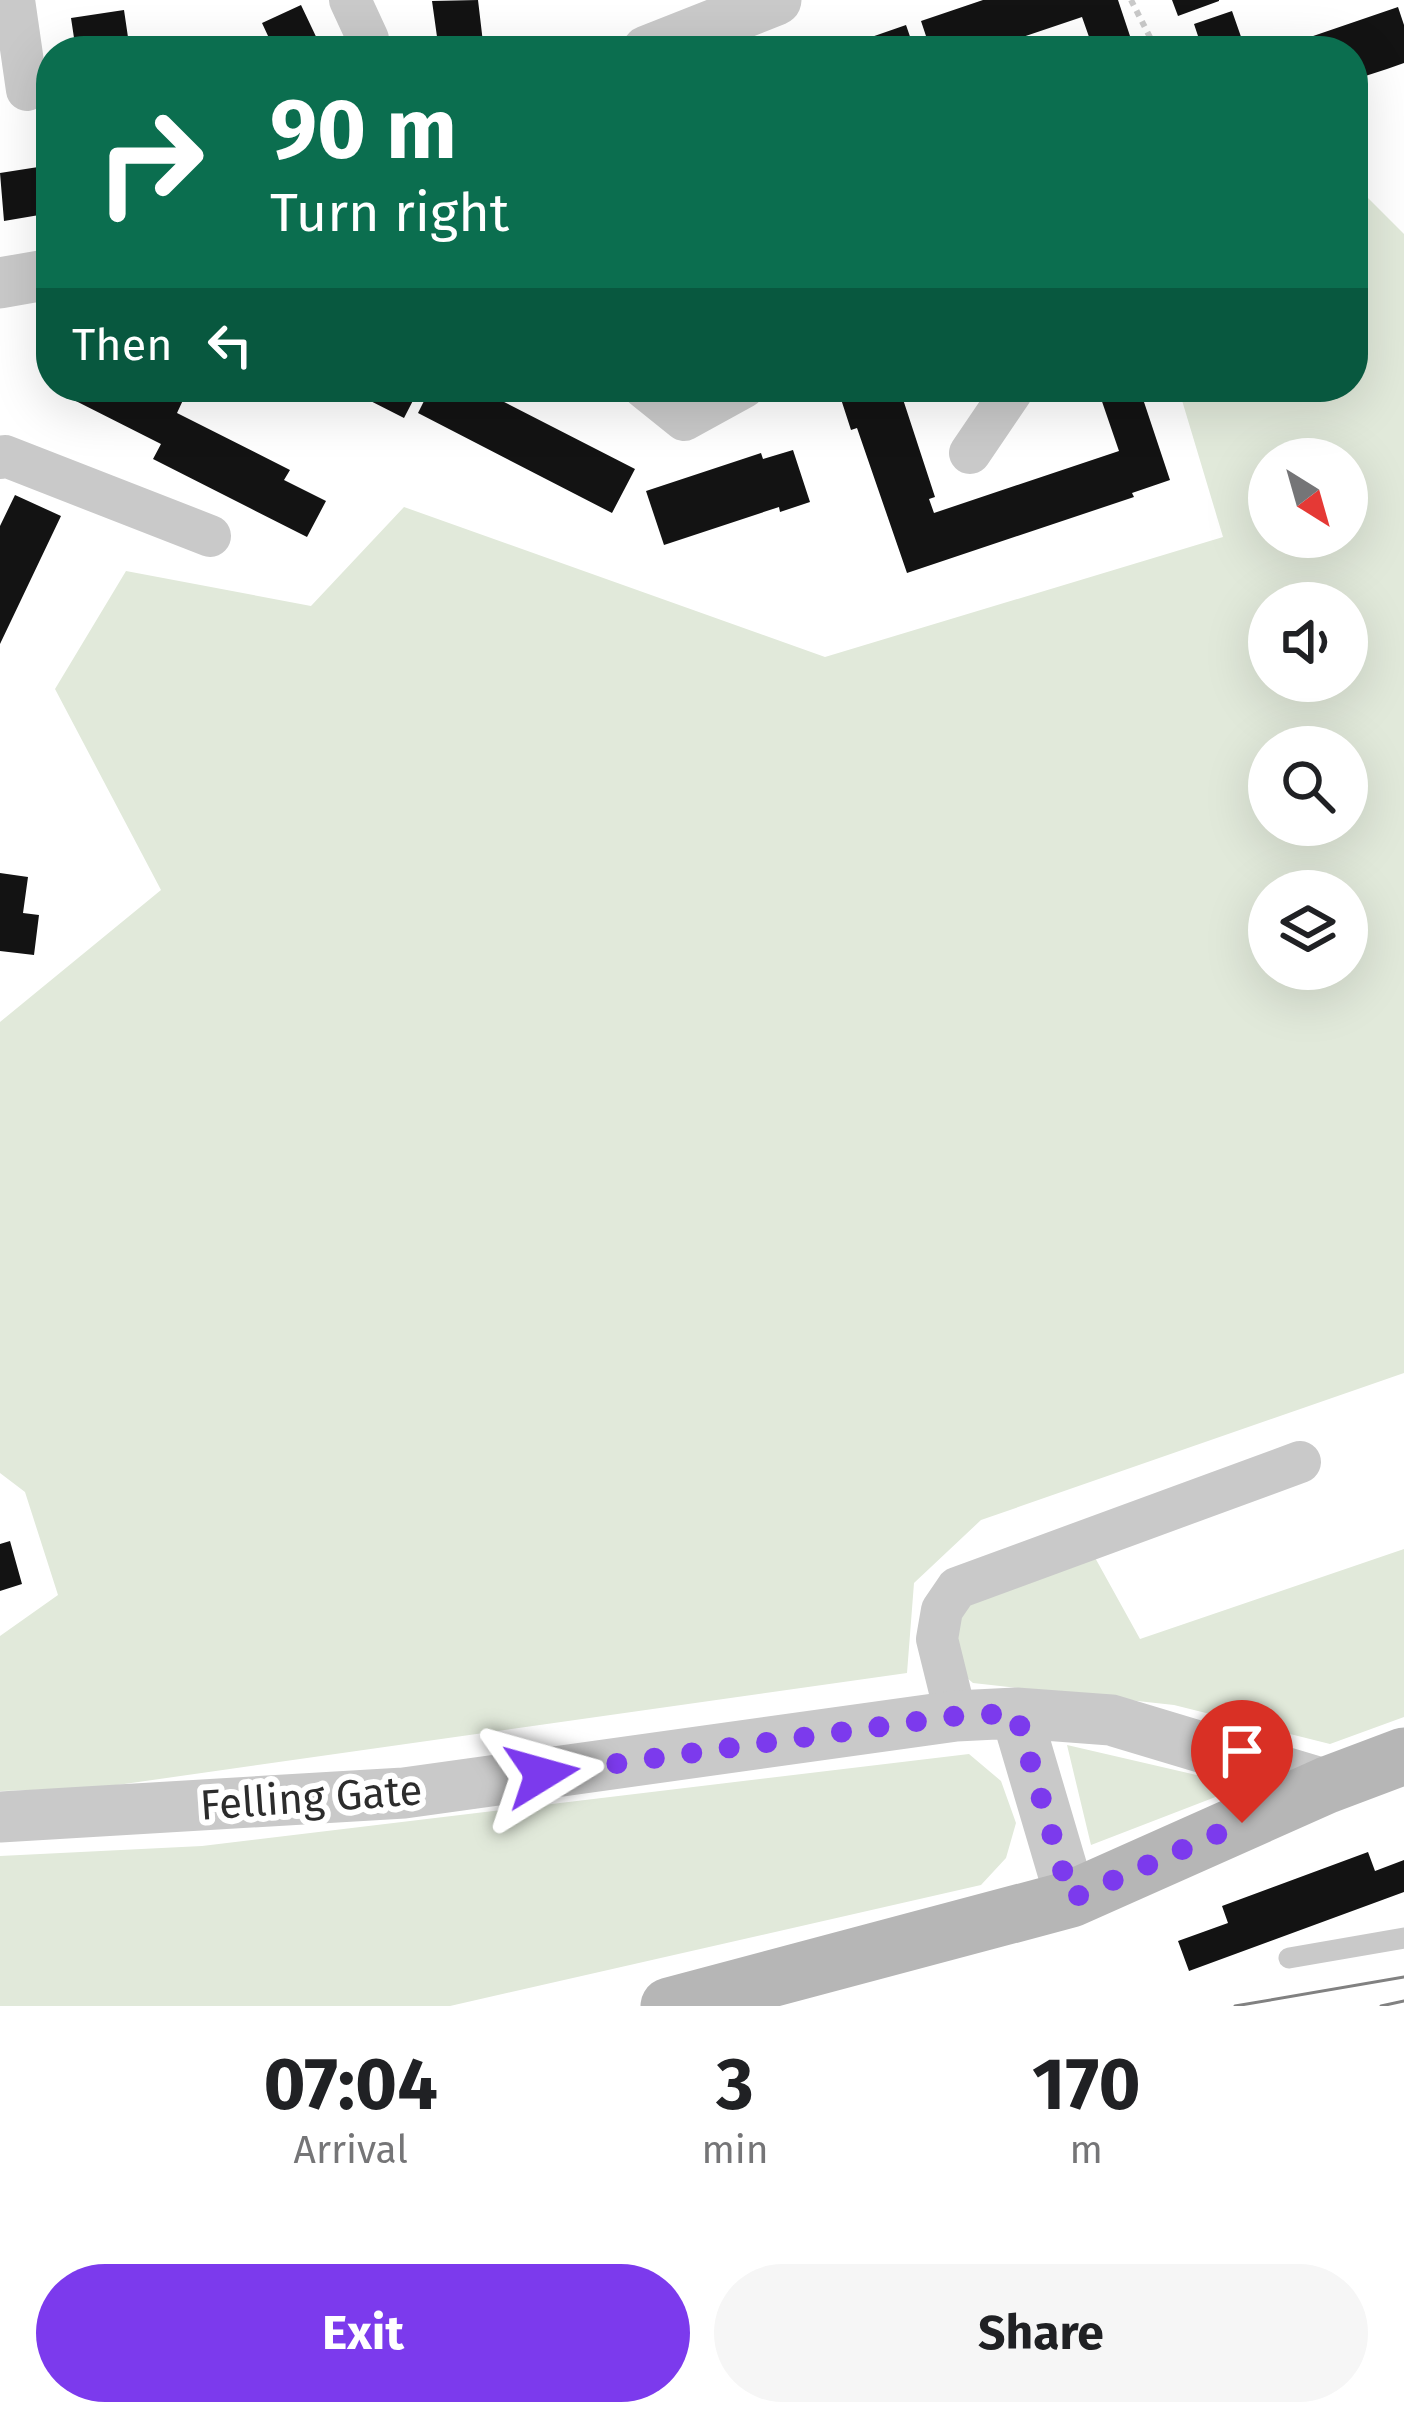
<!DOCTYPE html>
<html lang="en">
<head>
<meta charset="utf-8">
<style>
  body { margin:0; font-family:"Fira Sans",sans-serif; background:#f6f6f6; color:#202124; height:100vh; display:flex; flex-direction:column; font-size:45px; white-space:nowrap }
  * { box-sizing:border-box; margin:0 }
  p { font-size:39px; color:#757577 }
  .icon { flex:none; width:66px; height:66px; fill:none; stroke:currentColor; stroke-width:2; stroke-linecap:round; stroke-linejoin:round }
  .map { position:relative; height:2006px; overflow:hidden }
  .panel { display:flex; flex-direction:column; background:#fff; flex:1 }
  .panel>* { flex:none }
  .top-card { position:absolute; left:36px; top:36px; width:1332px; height:366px; border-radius:48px; box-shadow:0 12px 48px #0002; background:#0b6e4f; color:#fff; overflow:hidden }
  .needle { width:78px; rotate:143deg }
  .buttons { position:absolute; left:1248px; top:438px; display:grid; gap:24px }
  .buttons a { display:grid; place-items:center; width:120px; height:120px; border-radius:50%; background:#fff; box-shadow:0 12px 48px #0002; font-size:60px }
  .pin { position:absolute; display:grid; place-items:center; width:102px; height:102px; color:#fff; margin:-123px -51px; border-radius:50% 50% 50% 0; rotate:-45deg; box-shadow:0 0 12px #0007 }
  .pin .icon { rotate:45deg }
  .me { position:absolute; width:132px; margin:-66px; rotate:82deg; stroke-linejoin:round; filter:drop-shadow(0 0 9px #0008) }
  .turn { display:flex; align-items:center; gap:42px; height:252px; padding:0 36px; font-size:54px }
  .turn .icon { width:156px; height:156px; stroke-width:2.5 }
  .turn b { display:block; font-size:84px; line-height:102px }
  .then { display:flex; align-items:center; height:114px; padding:0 36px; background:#0003; gap:24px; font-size:45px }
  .eta { display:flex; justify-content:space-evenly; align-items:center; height:204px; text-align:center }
  .eta b { font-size:72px; font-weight:700; line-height:84px }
  .cta { display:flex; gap:24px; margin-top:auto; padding:24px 36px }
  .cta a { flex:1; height:138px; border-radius:72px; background:#7c3aed; color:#fff; font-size:48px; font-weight:700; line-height:138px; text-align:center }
  .cta a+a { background:#f6f6f6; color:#202124 }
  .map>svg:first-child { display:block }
</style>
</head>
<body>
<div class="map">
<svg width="1404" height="2006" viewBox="0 0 1404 2006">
  <rect width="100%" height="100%" fill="#fff"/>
  <path fill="#e1e9da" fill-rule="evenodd" d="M 1353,183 L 1404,234 L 1404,1373 L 981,1520 L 914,1583 L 907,1673 L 96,1788 L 0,1791 L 0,1636 L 58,1595 L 25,1492 L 0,1473 L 0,1022 L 161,890 L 55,689 L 126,571 L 311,606 L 404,507 L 825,657 L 1223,537 L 1178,387 L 1353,387 ZM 1269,459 L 1347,459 L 1347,537 L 1269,537 ZM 1269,603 L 1347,603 L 1347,681 L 1269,681 ZM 1269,747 L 1347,747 L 1347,825 L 1269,825 ZM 1269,891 L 1347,891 L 1347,969 L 1269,969 Z
    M 1404,1549 L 1404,1717 L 1330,1744 L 1174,1705 L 973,1683 L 960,1672 L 954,1610 L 1093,1554 L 1140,1639 Z
    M 1067,1745 L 1244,1786 L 1091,1845 Z
    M 969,1754 L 1001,1781 L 1016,1823 L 1006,1858 L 981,1885 L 450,2006 L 0,2006 L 0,1856 L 202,1846 Z"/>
  <path fill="#131313" d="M 478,0 L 484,51 L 439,51 L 432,1 Z
    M 983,0 L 1118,0 L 1135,51 L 1094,51 L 1082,17 L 981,51 L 931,51 L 921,21 Z
    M 1172,0 L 1219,0 L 1219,1 L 1178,16 Z
    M 301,5 L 320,45 L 307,51 L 275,51 L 262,23 Z
    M 1398,7 L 1404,25 L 1404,63 L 1387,69 L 1353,80 L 1353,51 L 1269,51 Z
    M 124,10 L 129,44 L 76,51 L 71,18 Z
    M 1232,11 L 1246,51 L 1203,51 L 1194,24 Z
    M 906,25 L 915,51 L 834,51 L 834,50 Z
    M 51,165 L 51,213 L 4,221 L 0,173 Z
    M 61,387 L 162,387 L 184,398 L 177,413 L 290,470 L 284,480 L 326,501 L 307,537 L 153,459 L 161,444 L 58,392 Z
    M 343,387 L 420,387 L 404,418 Z
    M 431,387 L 475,387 L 635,469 L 612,513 L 418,413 Z
    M 854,387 L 899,387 L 935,497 L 929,499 L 934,513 L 1119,451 L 1097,387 L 1139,387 L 1170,480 L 1132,493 L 1134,497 L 907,573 L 857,428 L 851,430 L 840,396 L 855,391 Z
    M 793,450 L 810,502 L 780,512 L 779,507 L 664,545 L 646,491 L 761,453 L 763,459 Z
    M 15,495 L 61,516 L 0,644 L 0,526 Z
    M 0,873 L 28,877 L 23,913 L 39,915 L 34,955 L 0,951 Z
    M 10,1541 L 22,1584 L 0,1591 L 0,1544 Z
    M 1368,1852 L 1375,1871 L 1404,1860 L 1404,1892 L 1189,1971 L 1178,1941 L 1228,1923 L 1222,1906 Z"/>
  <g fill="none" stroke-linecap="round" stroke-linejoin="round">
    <path stroke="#c9c9c9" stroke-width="6" stroke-dasharray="6 6" stroke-linecap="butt" d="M 1131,0 L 1157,51"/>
    <path stroke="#c9c9c9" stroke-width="21" d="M 1289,1958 L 1404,1938"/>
    <path stroke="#c9c9c9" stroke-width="42" d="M 14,0 L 27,90
      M 350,0 L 368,39
      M 643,387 L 684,420 L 744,387
      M 970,453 L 1012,391 L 1011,387
      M 0,458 L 5,456 L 210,536
      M 956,1716 L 937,1639 L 942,1610 L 957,1588 L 1300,1462"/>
    <path stroke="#c9c9c9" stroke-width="51" d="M 647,51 L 776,0
      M 0,283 L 51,274
      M 1016,1713 L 1071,1899
      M 0,1817 L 404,1793 L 956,1716 L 1016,1713 L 1111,1720 L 1327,1785"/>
    <path stroke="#b6b6b6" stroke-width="57" d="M 669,2006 L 1071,1899 L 1327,1785 L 1404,1756"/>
    <path stroke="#818181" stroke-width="3" d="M 1235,2006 L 1404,1977
      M 1381,2006 L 1404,2001"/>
  </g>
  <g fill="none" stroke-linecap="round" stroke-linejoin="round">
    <path stroke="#7c3aed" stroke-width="21" stroke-dasharray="0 37.8" d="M 542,1774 L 956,1716 L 1016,1713 L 1071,1899 L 1242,1823"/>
  </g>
  <g text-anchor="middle" stroke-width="12" stroke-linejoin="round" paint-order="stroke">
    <g font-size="42" fill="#2c2c2c" stroke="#fff">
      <text transform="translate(311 1797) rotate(-4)" y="15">Felling Gate</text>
    </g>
  </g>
</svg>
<div class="buttons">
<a><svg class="needle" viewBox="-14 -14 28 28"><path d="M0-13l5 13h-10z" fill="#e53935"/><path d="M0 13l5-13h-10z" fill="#757577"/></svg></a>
<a><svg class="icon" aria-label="sound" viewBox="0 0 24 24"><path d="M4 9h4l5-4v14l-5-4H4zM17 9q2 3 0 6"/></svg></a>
<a><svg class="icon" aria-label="search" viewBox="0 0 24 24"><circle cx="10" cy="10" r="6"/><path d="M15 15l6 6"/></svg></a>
<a><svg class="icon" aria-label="layers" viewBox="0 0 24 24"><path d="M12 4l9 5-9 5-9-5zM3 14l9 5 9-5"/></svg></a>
</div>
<div class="pin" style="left:1242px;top:1823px;background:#d93025"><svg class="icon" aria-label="arrive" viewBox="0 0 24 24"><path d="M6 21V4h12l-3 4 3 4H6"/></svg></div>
<svg class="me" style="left:542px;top:1774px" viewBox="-20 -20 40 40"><path d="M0-17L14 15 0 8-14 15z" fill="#7c3aed" stroke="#fff" stroke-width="4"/></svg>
<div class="top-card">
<div class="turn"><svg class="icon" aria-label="right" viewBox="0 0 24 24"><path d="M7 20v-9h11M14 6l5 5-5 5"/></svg><div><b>90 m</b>Turn right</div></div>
<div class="then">Then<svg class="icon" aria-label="left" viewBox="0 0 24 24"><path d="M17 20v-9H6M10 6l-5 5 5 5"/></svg></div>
</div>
</div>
<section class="panel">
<div class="eta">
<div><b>07:04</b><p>Arrival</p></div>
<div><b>3</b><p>min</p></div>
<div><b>170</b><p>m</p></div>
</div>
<div class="cta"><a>Exit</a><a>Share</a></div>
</section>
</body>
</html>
